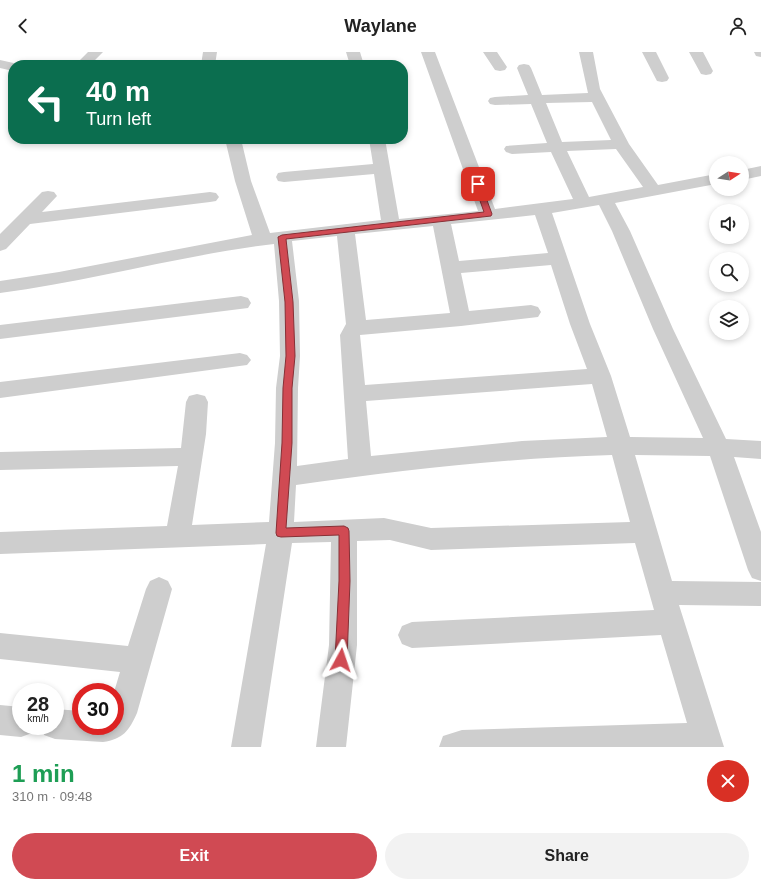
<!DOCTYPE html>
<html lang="en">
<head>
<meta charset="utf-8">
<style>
  body { margin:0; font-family:Helvetica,sans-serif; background:#f2f2f2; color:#222; height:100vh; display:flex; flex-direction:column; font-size:15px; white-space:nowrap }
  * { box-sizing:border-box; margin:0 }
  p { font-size:13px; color:#767676 }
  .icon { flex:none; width:22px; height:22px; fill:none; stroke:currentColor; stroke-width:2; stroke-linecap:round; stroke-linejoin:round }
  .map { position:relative; height:695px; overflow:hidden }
  .drawer { display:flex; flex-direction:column; background:#fff; flex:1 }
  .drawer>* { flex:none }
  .guide { position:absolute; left:8px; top:8px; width:400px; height:84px; border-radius:16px; box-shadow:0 2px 6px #0003; background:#0b6e4f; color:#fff; overflow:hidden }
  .needle { width:26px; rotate:78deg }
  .tools { position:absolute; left:709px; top:104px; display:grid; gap:8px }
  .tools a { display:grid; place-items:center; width:40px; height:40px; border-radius:50%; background:#fff; box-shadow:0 2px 6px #0003; font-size:20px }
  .speed { position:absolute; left:12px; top:631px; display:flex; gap:8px; font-size:20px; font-weight:700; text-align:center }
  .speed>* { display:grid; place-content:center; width:52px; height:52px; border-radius:50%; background:#fff; box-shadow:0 2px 6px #0003; line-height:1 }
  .speed small { font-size:10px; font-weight:400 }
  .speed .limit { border:6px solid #d22; background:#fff; color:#111 }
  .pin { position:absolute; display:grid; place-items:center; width:34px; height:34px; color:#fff; margin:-17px; border-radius:8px; box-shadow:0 2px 6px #0006 }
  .me { position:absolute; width:44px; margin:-22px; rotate:5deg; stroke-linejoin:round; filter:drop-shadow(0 0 3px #0008) }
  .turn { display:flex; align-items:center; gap:14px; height:84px; padding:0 12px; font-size:18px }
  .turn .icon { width:52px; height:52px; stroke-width:2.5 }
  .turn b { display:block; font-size:28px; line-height:34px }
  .round { display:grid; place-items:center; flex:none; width:42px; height:42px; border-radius:21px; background:#f2f2f2 }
  .head { display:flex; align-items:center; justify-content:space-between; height:68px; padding:0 12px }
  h1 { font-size:24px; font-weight:700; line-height:30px; color:#1e9e55 }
  .action { display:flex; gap:8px; margin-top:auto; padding:8px 12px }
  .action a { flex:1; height:46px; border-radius:24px; background:#d04a53; color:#fff; font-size:16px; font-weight:700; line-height:46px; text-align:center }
  .action a+a { background:#f2f2f2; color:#222 }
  header { display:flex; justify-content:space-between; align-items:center; height:52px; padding:0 12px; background:#fff; font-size:18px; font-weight:700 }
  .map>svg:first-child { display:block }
</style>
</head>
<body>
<header><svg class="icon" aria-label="back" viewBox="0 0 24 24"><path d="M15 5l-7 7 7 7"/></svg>Waylane<svg class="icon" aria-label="person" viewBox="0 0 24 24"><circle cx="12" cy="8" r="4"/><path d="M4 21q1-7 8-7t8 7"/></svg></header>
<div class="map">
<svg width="761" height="695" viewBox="0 0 761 695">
  <rect width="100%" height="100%" fill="#fff"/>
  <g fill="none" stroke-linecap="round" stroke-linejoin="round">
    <path fill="#cecece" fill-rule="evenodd" d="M 88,0 L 103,0 L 90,13 L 75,13 Z
      M 203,0 L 217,0 L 215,13 L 201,13 Z
      M 346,0 L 360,0 L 364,13 L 350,13 Z
      M 421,0 L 435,0 L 495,157 L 573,147 L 551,100 L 512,102 L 506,100 L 504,97 L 506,94 L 547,91 L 531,52 L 495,53 L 490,52 L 488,49 L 490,46 L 495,45 L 528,43 L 517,16 L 519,13 L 524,12 L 529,13 L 531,16 L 542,43 L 588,41 L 579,0 L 593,0 L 600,37 L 629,92 L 658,133 L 716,122 L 716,132 L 615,151 L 630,179 L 673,277 L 726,387 L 761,389 L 761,407 L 734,405 L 761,480 L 761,529 L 752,526 L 748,518 L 710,404 L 635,403 L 672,529 L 761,530 L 761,554 L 679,553 L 724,695 L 439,695 L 443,684 L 462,678 L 687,671 L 661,583 L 412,596 L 402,592 L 398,583 L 402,574 L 412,570 L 654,558 L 635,491 L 431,498 L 390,488 L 357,489 L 357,593 L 346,695 L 316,695 L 329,593 L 331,490 L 292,491 L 261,695 L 231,695 L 266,492 L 0,502 L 0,480 L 167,474 L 178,414 L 0,418 L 0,400 L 181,396 L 186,350 L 189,344 L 197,342 L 205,344 L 208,350 L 206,382 L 192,473 L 269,470 L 275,391 L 276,336 L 280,304 L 279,249 L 274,192 C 182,203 92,229 0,241 L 0,229 L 59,220 L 252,183 L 235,129 L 225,87 L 241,87 L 251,129 L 270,181 L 381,168 L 374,122 L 284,130 L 278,129 L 276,125 L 278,121 L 284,120 L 373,112 L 369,87 L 385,87 L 399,167 L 478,159 ZM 592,50 L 611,88 L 562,90 L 546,51 ZM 616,97 L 643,135 L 589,145 L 567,99 ZM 599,153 L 612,179 L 653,277 L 703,386 L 630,385 L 611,324 L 590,272 L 552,161 ZM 535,163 L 548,201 L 459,209 L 451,172 ZM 433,174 L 450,261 L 366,268 L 355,182 ZM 337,184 L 346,272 L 340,283 L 348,407 L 297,414 L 298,336 L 300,304 L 299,249 L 292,189 ZM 551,213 L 570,272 L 587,317 L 365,333 L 360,283 L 461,274 L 538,265 L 541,260 L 538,255 L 531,253 L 469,259 L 461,221 ZM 592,332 L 607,385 L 522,389 L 371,404 L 366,349 ZM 612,403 L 630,470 L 431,476 L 384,466 L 294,470 L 296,433 C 401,418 506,406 612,403 Z
      M 483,0 L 497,0 L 507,15 L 505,18 L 500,19 L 495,18 Z
      M 642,0 L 656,0 L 669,26 L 667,29 L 662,30 L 657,29 Z
      M 689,0 L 703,0 L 713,19 L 711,22 L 706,23 L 701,22 Z
      M 754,0 L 761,0 L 761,5 L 756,4 Z
      M 0,8 L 18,12 L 19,13 L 13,13 L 13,19 L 0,16 Z
      M 761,114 L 761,124 L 742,128 L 742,118 Z
      M 48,139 L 54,140 L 57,144 L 42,160 L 210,140 L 216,141 L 219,145 L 216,149 L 210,150 L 30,172 L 6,197 L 0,199 L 0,182 L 42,140 Z
      M 241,244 L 248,246 L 251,251 L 248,256 L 0,287 L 0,273 Z
      M 240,301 L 247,303 L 251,308 L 247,313 L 0,346 L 0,330 Z
      M 159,525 L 168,529 L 172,537 L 137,661 C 129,679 123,687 103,690 L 55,687 L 44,683 L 41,674 L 55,674 L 55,657 L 81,659 L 81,674 L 115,674 L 115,640 L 114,640 L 120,620 L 0,607 L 0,581 L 128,594 L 146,537 L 150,529 Z
      M 0,653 L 21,655 L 21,674 L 34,674 L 32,681 L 21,685 L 0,683 Z"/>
  </g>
  <path fill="#d04a53" stroke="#873036" d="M 478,130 L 481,132 L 492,162 L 491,164 L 286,187 L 293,250 L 295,304 L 292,336 L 292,391 L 286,476 L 344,474 L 348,476 L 349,479 L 350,529 L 347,608 L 345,612 L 341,614 L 337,612 L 335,608 L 339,529 L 339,483 L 281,485 L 277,484 L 276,481 L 282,391 L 283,336 L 286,304 L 285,250 L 278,185 L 282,183 L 484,160 L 474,132 Z"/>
</svg>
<div class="tools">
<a><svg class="needle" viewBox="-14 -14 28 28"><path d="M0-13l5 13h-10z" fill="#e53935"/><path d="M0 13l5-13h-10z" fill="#767676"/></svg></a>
<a><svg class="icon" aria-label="sound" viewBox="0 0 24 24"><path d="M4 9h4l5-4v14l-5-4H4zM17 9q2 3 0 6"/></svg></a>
<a><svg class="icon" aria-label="search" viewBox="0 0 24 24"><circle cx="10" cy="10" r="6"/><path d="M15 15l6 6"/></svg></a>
<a><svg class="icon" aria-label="layers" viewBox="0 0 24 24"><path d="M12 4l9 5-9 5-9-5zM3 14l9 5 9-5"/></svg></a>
</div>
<div class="speed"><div>28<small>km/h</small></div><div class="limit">30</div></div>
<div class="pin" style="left:478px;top:132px;background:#d93025"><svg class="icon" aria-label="arrive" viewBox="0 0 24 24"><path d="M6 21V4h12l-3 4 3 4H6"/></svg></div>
<svg class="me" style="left:341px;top:608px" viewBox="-20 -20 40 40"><path d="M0-17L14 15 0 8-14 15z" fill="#d04a53" stroke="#fff" stroke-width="4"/></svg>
<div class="guide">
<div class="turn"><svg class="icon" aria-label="left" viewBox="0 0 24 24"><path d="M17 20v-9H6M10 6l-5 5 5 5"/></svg><div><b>40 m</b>Turn left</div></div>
</div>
</div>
<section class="drawer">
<div class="head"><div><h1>1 min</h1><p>310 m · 09:48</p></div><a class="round" style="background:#d93025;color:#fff"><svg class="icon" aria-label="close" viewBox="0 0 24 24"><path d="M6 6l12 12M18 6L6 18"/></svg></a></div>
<div class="action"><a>Exit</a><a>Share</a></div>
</section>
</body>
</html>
